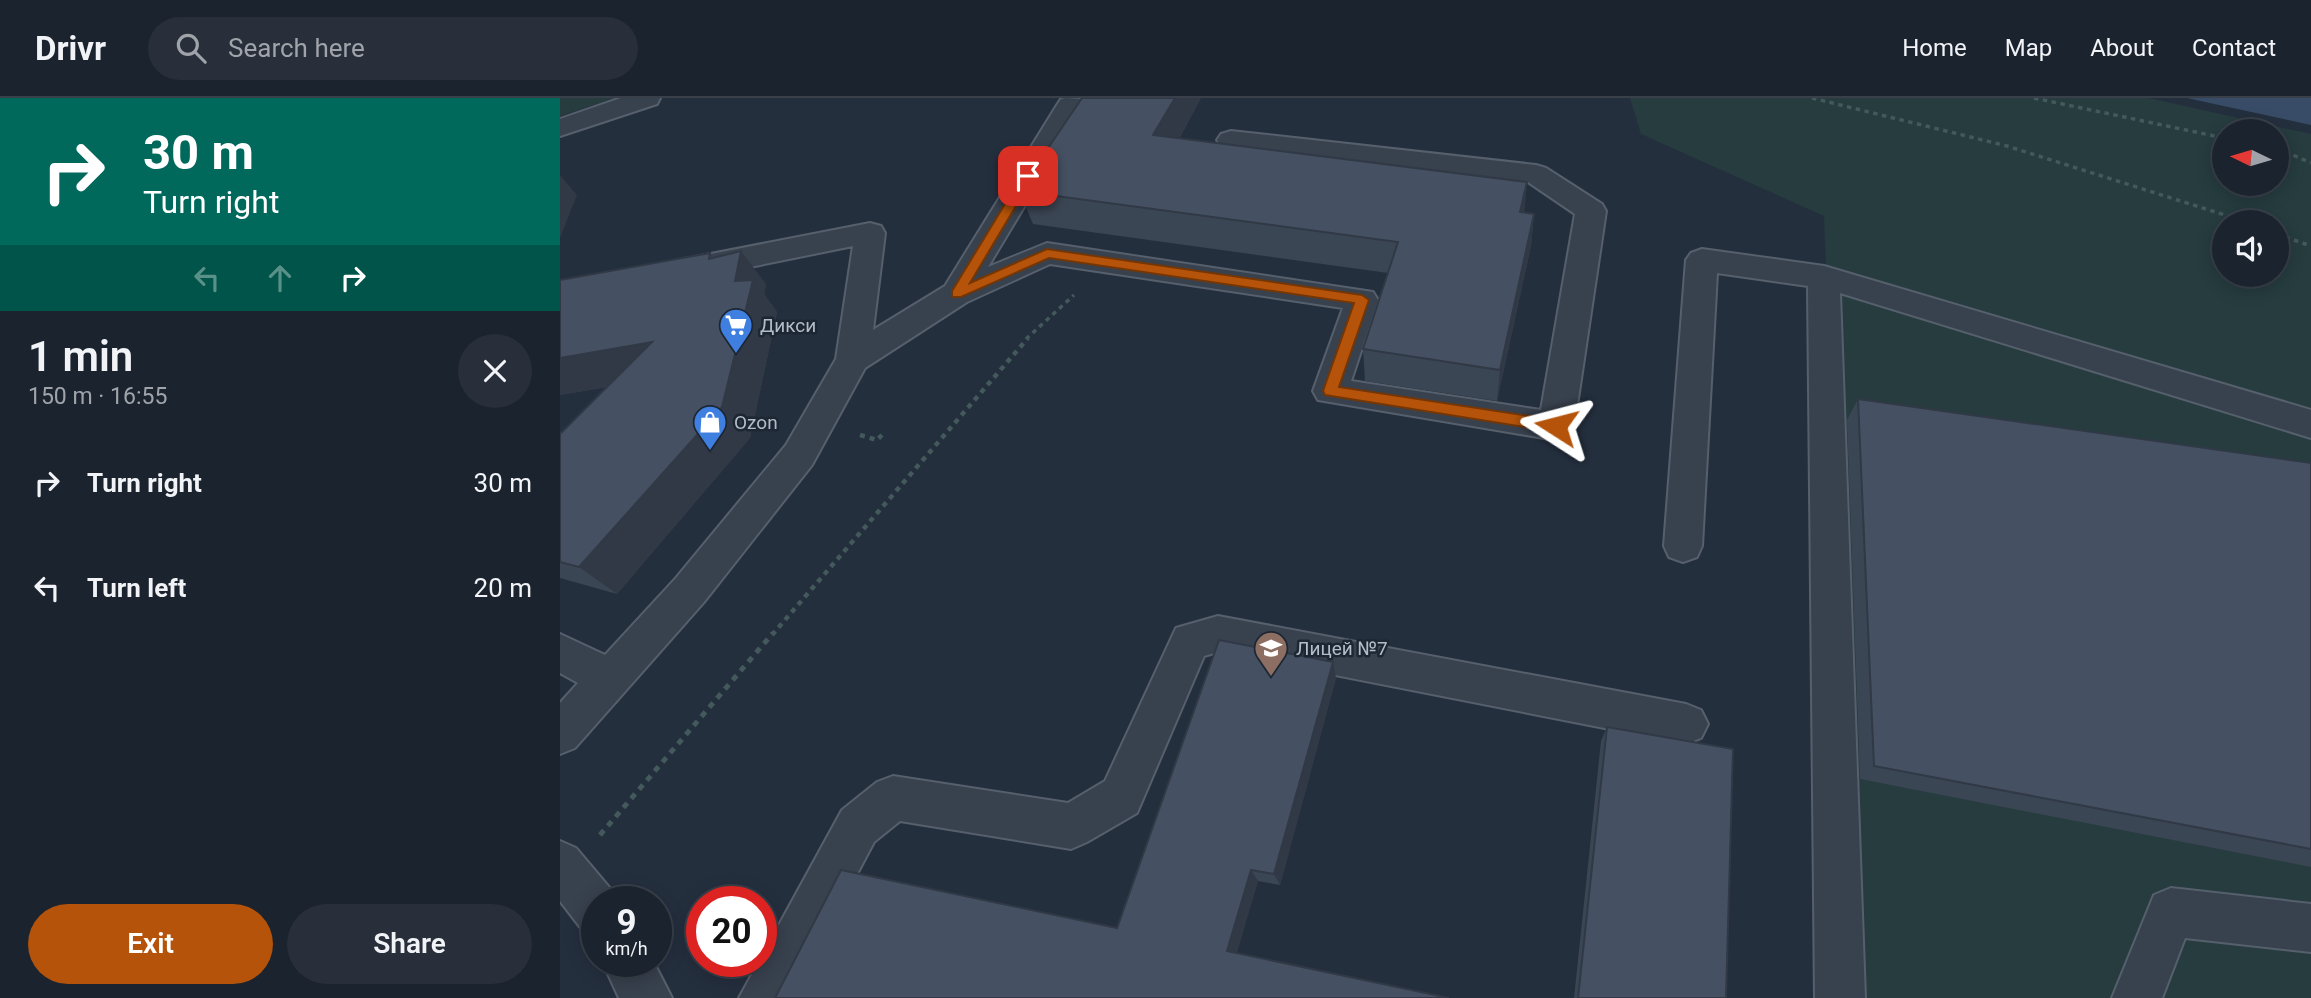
<!DOCTYPE html>
<html lang="en">
<head>
<meta charset="utf-8">
<style>
  body { margin:0; font-family:Roboto,sans-serif; background:#282f3a; color:#f1f3f6; height:100vh; display:flex; flex-direction:column; font-size:26px; white-space:nowrap }
  * { box-sizing:border-box; margin:0 }
  p { font-size:23px; color:#a0a4aa }
  .icon { flex:none; width:38px; height:38px; fill:none; stroke:currentColor; stroke-width:2; stroke-linecap:round; stroke-linejoin:round }
  .map { position:relative; flex:1; overflow:hidden }
  .panel { display:flex; flex-direction:column; background:#1b232e; width:560px }
  .panel>* { flex:none }
  .top-card { background:#00695c; color:#fff; overflow:hidden }
  .needle { width:46px; rotate:275deg }
  .controls { position:absolute; left:1652px; top:21px; display:grid; gap:14px }
  .controls a { display:grid; place-items:center; width:77px; height:77px; border-radius:50%; background:#1b232e; box-shadow:0 4px 18px #0003,0 0 0 2px #39404a; font-size:35px }
  .speed { position:absolute; left:21px; top:788px; display:flex; gap:14px; font-size:35px; font-weight:700; text-align:center }
  .speed>* { display:grid; place-content:center; width:91px; height:91px; border-radius:50%; background:#1b232e; box-shadow:0 4px 18px #0003,0 0 0 2px #39404a; line-height:1 }
  .speed small { font-size:18px; font-weight:400 }
  .speed .limit { border:10px solid #d22; background:#fff; color:#111 }
  .pin { position:absolute; display:grid; place-items:center; width:60px; height:60px; color:#fff; margin:-30px; border-radius:14px; box-shadow:0 4px 10px #0006 }
  .me { position:absolute; width:77px; margin:-38px; rotate:279deg; stroke-linejoin:round; filter:drop-shadow(0 0 5px #0008) }
  .turn { display:flex; align-items:center; gap:24px; height:147px; padding:0 28px; font-size:32px }
  .turn .icon { width:91px; height:91px; stroke-width:2.5 }
  .turn b { display:block; font-size:49px; line-height:60px }
  .lanes { display:flex; align-items:center; height:66px; padding:0 28px; background:#0003; justify-content:center; gap:35px; direction:ltr }
  .lanes .off { opacity:.35 }
  .round { display:grid; place-items:center; flex:none; width:74px; height:74px; border-radius:37px; background:#282f3a }
  .headline { display:flex; align-items:center; justify-content:space-between; height:119px; padding:0 28px }
  h1 { font-size:42px; font-weight:600; line-height:52px }
  .button { display:flex; gap:14px; margin-top:auto; padding:14px 28px }
  .button a { flex:1; height:80px; border-radius:42px; background:#b45309; color:#fff; font-size:28px; font-weight:600; line-height:80px; text-align:center }
  .button a+a { background:#282f3a; color:#f1f3f6 }
  ul { padding:0; list-style:none }
  li { display:flex; align-items:center; gap:21px; height:105px; padding:0 28px }
  li div { flex:1 }
  li b { display:block; font-size:26px }
  li em { font-style:normal }
  header { display:flex; align-items:center; gap:42px; box-sizing:border-box; height:98px; padding:0 35px; background:#1b232e; border-bottom:2px solid #39404a }
  header strong { font-size:33px }
  nav { display:flex; gap:38px; margin-inline-start:auto; font-size:24px }
  .search { width:490px; height:63px; background:#282f3a; display:flex; align-items:center; gap:18px; box-sizing:border-box; padding:0 24px; border-radius:38px; color:#a0a4aa; font-size:26px }
  main { display:flex; flex:1; min-height:0 }
  .map>svg:first-child { display:block }
</style>
</head>
<body>
<header>
<strong>Drivr</strong>
<div class="search"><svg class="icon" aria-label="search" viewBox="0 0 24 24"><circle cx="10" cy="10" r="6"/><path d="M15 15l6 6"/></svg>Search here</div>
<nav><a>Home</a><a>Map</a><a>About</a><a>Contact</a></nav>
</header>
<main>
<section class="panel">
<div class="top-card">
<div class="turn"><svg class="icon" aria-label="right" viewBox="0 0 24 24"><path d="M7 20v-9h11M14 6l5 5-5 5"/></svg><div><b>30 m</b>Turn right</div></div>
<div class="lanes"><svg class="icon off" aria-label="left" viewBox="0 0 24 24"><path d="M17 20v-9H6M10 6l-5 5 5 5"/></svg><svg class="icon off" aria-label="ahead" viewBox="0 0 24 24"><path d="M12 20V5M6 11l6-6 6 6"/></svg><svg class="icon" aria-label="right" viewBox="0 0 24 24"><path d="M7 20v-9h11M14 6l5 5-5 5"/></svg></div>
</div>
<div class="headline"><div><h1>1 min</h1><p>150 m · 16:55</p></div><a class="round"><svg class="icon" aria-label="close" viewBox="0 0 24 24"><path d="M6 6l12 12M18 6L6 18"/></svg></a></div>
<ul>
<li><svg class="icon" aria-label="right" viewBox="0 0 24 24"><path d="M7 20v-9h11M14 6l5 5-5 5"/></svg><div><b>Turn right</b></div><em>30 m</em></li>
<li><svg class="icon" aria-label="left" viewBox="0 0 24 24"><path d="M17 20v-9H6M10 6l-5 5 5 5"/></svg><div><b>Turn left</b></div><em>20 m</em></li>
</ul>
<div class="button"><a>Exit</a><a>Share</a></div>
</section>
<div class="map">
<svg width="1751" height="900" viewBox="0 0 1751 900">
  <rect width="100%" height="100%" fill="#242f3e"/>
  <path fill="#263c3f" fill-rule="evenodd" d="M 0,0 L 55,0 L 0,18 Z
    M 1070,0 L 1589,0 L 1751,36 L 1751,900 L 1295,900 L 1264,118 L 1081,36 ZM 1664,33 L 1717,33 L 1717,86 L 1664,86 ZM 1664,124 L 1717,124 L 1717,177 L 1664,177 Z"/>
  <path fill="#394c67" d="M 1627,0 L 1751,0 L 1751,27 Z"/>
  <g fill="none" stroke-linecap="round" stroke-linejoin="round">
    <defs>
      <path id="minor" d="M 61,0 L 100,0 L 97,6 L 0,38 L 0,21 Z
        M 506,0 L 521,1 L 525,7 L 428,169 L 487,145 L 813,194 L 818,202 L 791,283 L 981,312 L 1015,116 L 968,84 L 671,51 L 661,48 L 657,42 L 661,36 L 671,33 L 976,67 L 986,70 L 1042,106 L 1046,113 L 1014,328 L 1009,338 L 996,342 L 758,302 L 753,293 L 783,210 L 490,166 L 407,204 L 305,270 L 252,367 L 144,504 L 15,650 L 0,656 L 0,605 L 18,585 L 0,575 L 0,536 L 45,557 L 116,480 L 226,347 L 276,261 L 293,148 L 136,180 L 125,177 L 120,169 L 125,161 L 310,125 L 321,128 L 325,135 L 313,232 L 385,188 L 497,7 L 501,1 Z
        M 1142,151 L 1264,168 L 1751,312 L 1751,340 L 1280,195 L 1305,900 L 1255,900 L 1248,188 L 1157,175 L 1142,448 L 1137,459 L 1123,464 L 1109,459 L 1104,448 L 1126,162 L 1131,155 Z
        M 658,518 L 1126,606 L 1141,612 L 1148,626 L 1141,640 L 1126,646 L 658,554 L 644,558 L 577,715 L 527,744 L 511,751 L 340,723 L 314,744 L 231,900 L 179,900 L 282,712 L 317,684 L 333,678 L 508,705 L 545,683 L 616,530 Z
        M 0,743 L 16,750 L 54,795 L 57,803 L 37,803 L 37,836 L 20,829 L 0,803 Z
        M 1611,790 L 1751,806 L 1751,854 L 1625,840 L 1602,900 L 1552,900 L 1594,797 Z
        M 42,863 L 93,863 L 112,900 L 59,900 Z"/>
    </defs>
    <use href="#minor" stroke="#565f6c" stroke-width="4"/>
    <path stroke="#44595c" stroke-width="3.5" stroke-dasharray="4.5 4.5" stroke-linecap="butt" d="M 1252,0 L 1447,48 L 1687,124
      M 1474,0 L 1664,40
      M 1717,50 L 1751,65
      M 1717,136 L 1751,148
      M 466,241 L 514,197"/>
    <path stroke="#44595c" stroke-width="4.5" stroke-dasharray="5 5" stroke-linecap="butt" d="M 300,337 L 317,342 L 322,337
      M 212,537 L 468,240"/>
    <path stroke="#44595c" stroke-width="5" stroke-dasharray="6 6" stroke-linecap="butt" d="M 40,737 L 213,535"/>
    <use href="#minor" fill="#38414e" fill-rule="evenodd"/>
  </g>
  <path fill="#3b4654" d="M 641,0 L 619,41 L 967,84 L 964,114 L 974,116 L 971,148 L 937,303 L 805,283 L 803,251 L 828,175 L 473,126 L 459,93 Z
    M 153,160 L 206,186 L 204,196 L 217,214 L 190,340 L 57,496 L 0,480 L 0,336 L 47,289 L 0,297 Z
    M 1298,301 L 1751,365 L 1751,769 L 1300,681 L 1287,322 Z
    M 776,580 L 720,787 L 698,783 L 676,855 L 557,830 Z
    M 1047,629 L 1166,900 L 1014,900 L 1041,643 Z"/>
  <path fill="#303945" d="M 615,0 L 641,0 L 602,71 L 593,37 Z
    M 0,77 L 17,97 L 0,140 Z
    M 967,84 L 964,117 L 960,114 Z
    M 974,116 L 971,148 L 937,303 L 940,272 Z
    M 181,153 L 206,186 L 204,196 L 217,214 L 190,340 L 57,496 L 19,469 L 175,183 Z
    M 92,244 L 121,276 L 0,297 L 0,260 Z
    M 773,564 L 776,580 L 720,787 L 714,776 Z
    M 691,772 L 698,783 L 675,862 L 667,853 Z"/>
  <path fill="#455162" stroke="#303945" stroke-width="2" d="M 522,0 L 615,0 L 593,37 L 967,84 L 960,114 L 974,116 L 940,272 L 803,251 L 838,144 L 459,93 Z
    M 181,153 L 175,183 L 193,182 L 162,309 L 19,469 L 0,464 L 0,336 L 92,244 L 0,260 L 0,182 L 150,155 L 149,161 Z
    M 1298,301 L 1751,365 L 1751,751 L 1314,668 Z
    M 659,542 L 773,564 L 714,776 L 691,772 L 667,853 L 889,900 L 215,900 L 281,772 L 557,830 Z
    M 1047,629 L 1173,651 L 1166,900 L 1018,900 Z"/>
  <path fill="#b45309" stroke="#753606" stroke-width="2" d="M 468,74 L 474,78 L 410,185 L 487,151 L 802,197 L 809,202 L 779,289 L 996,322 L 1003,328 L 996,334 L 765,297 L 763,293 L 794,205 L 489,160 L 401,199 L 392,199 L 392,193 L 462,78 Z"/>
  <defs>
    <symbol id="supermarket-pin" viewBox="-11 -11 22 30"><path d="M0 17L-7.5 6A9.5 9.5 0 1 1 7.5 6Z" fill="#3f7fe0" stroke="#1d2633"/><path d="M-6-5.5h2.5l.6 2H6L4.5 2H-2.5L-4.4-4H-6ZM-1.5 3.2a1.3 1.3 0 1 0 .1 0ZM3 3.2a1.3 1.3 0 1 0 .1 0Z" fill="#fff"/></symbol>
    <symbol id="shop-pin" viewBox="-11 -11 22 30"><path d="M0 17L-7.5 6A9.5 9.5 0 1 1 7.5 6Z" fill="#3f7fe0" stroke="#1d2633"/><path d="M-5-2.5h2.3a2.7 3.5 0 0 1 5.4 0H5L5.5 6h-11ZM-1.5-2.5h3a1.5 2.3 0 0 0-3 0Z" fill="#fff"/></symbol>
    <symbol id="school-pin" viewBox="-11 -11 22 30"><path d="M0 17L-7.5 6A9.5 9.5 0 1 1 7.5 6Z" fill="#8d6e63" stroke="#1d2633"/><path d="M0-5L7-2L0 1L-7-2ZM-4 1L0 2.5L4 1V4Q0 6-4 4Z" fill="#fff"/></symbol>
  </defs>
  <g fill-rule="evenodd">
    <use href="#supermarket-pin" x="157" y="208" width="38" height="52"/>
    <use href="#shop-pin" x="131" y="305" width="38" height="52"/>
    <use href="#school-pin" x="692" y="531" width="38" height="52"/>
  </g>
  <g text-anchor="middle" stroke-width="5" stroke-linejoin="round" paint-order="stroke">
    <g font-size="19" fill="#b4bcc9" stroke="#1d2633" text-anchor="start">
      <text x="200" y="234">Дикси</text>
      <text x="174" y="331">Ozon</text>
      <text x="736" y="557">Лицей №7</text>
    </g>
  </g>
</svg>
<div class="controls">
<a><svg class="needle" viewBox="-14 -14 28 28"><path d="M0-13l5 13h-10z" fill="#e53935"/><path d="M0 13l5-13h-10z" fill="#a0a4aa"/></svg></a>
<a><svg class="icon" aria-label="sound" viewBox="0 0 24 24"><path d="M4 9h4l5-4v14l-5-4H4zM17 9q2 3 0 6"/></svg></a>
</div>
<div class="speed"><div>9<small>km/h</small></div><div class="limit">20</div></div>
<div class="pin" style="left:468px;top:78px;background:#d93025"><svg class="icon" aria-label="arrive" viewBox="0 0 24 24"><path d="M6 21V4h12l-3 4 3 4H6"/></svg></div>
<svg class="me" style="left:996px;top:328px" viewBox="-20 -20 40 40"><path d="M0-17L14 15 0 8-14 15z" fill="#b45309" stroke="#fff" stroke-width="4"/></svg>
</div>
</main>
</body>
</html>
